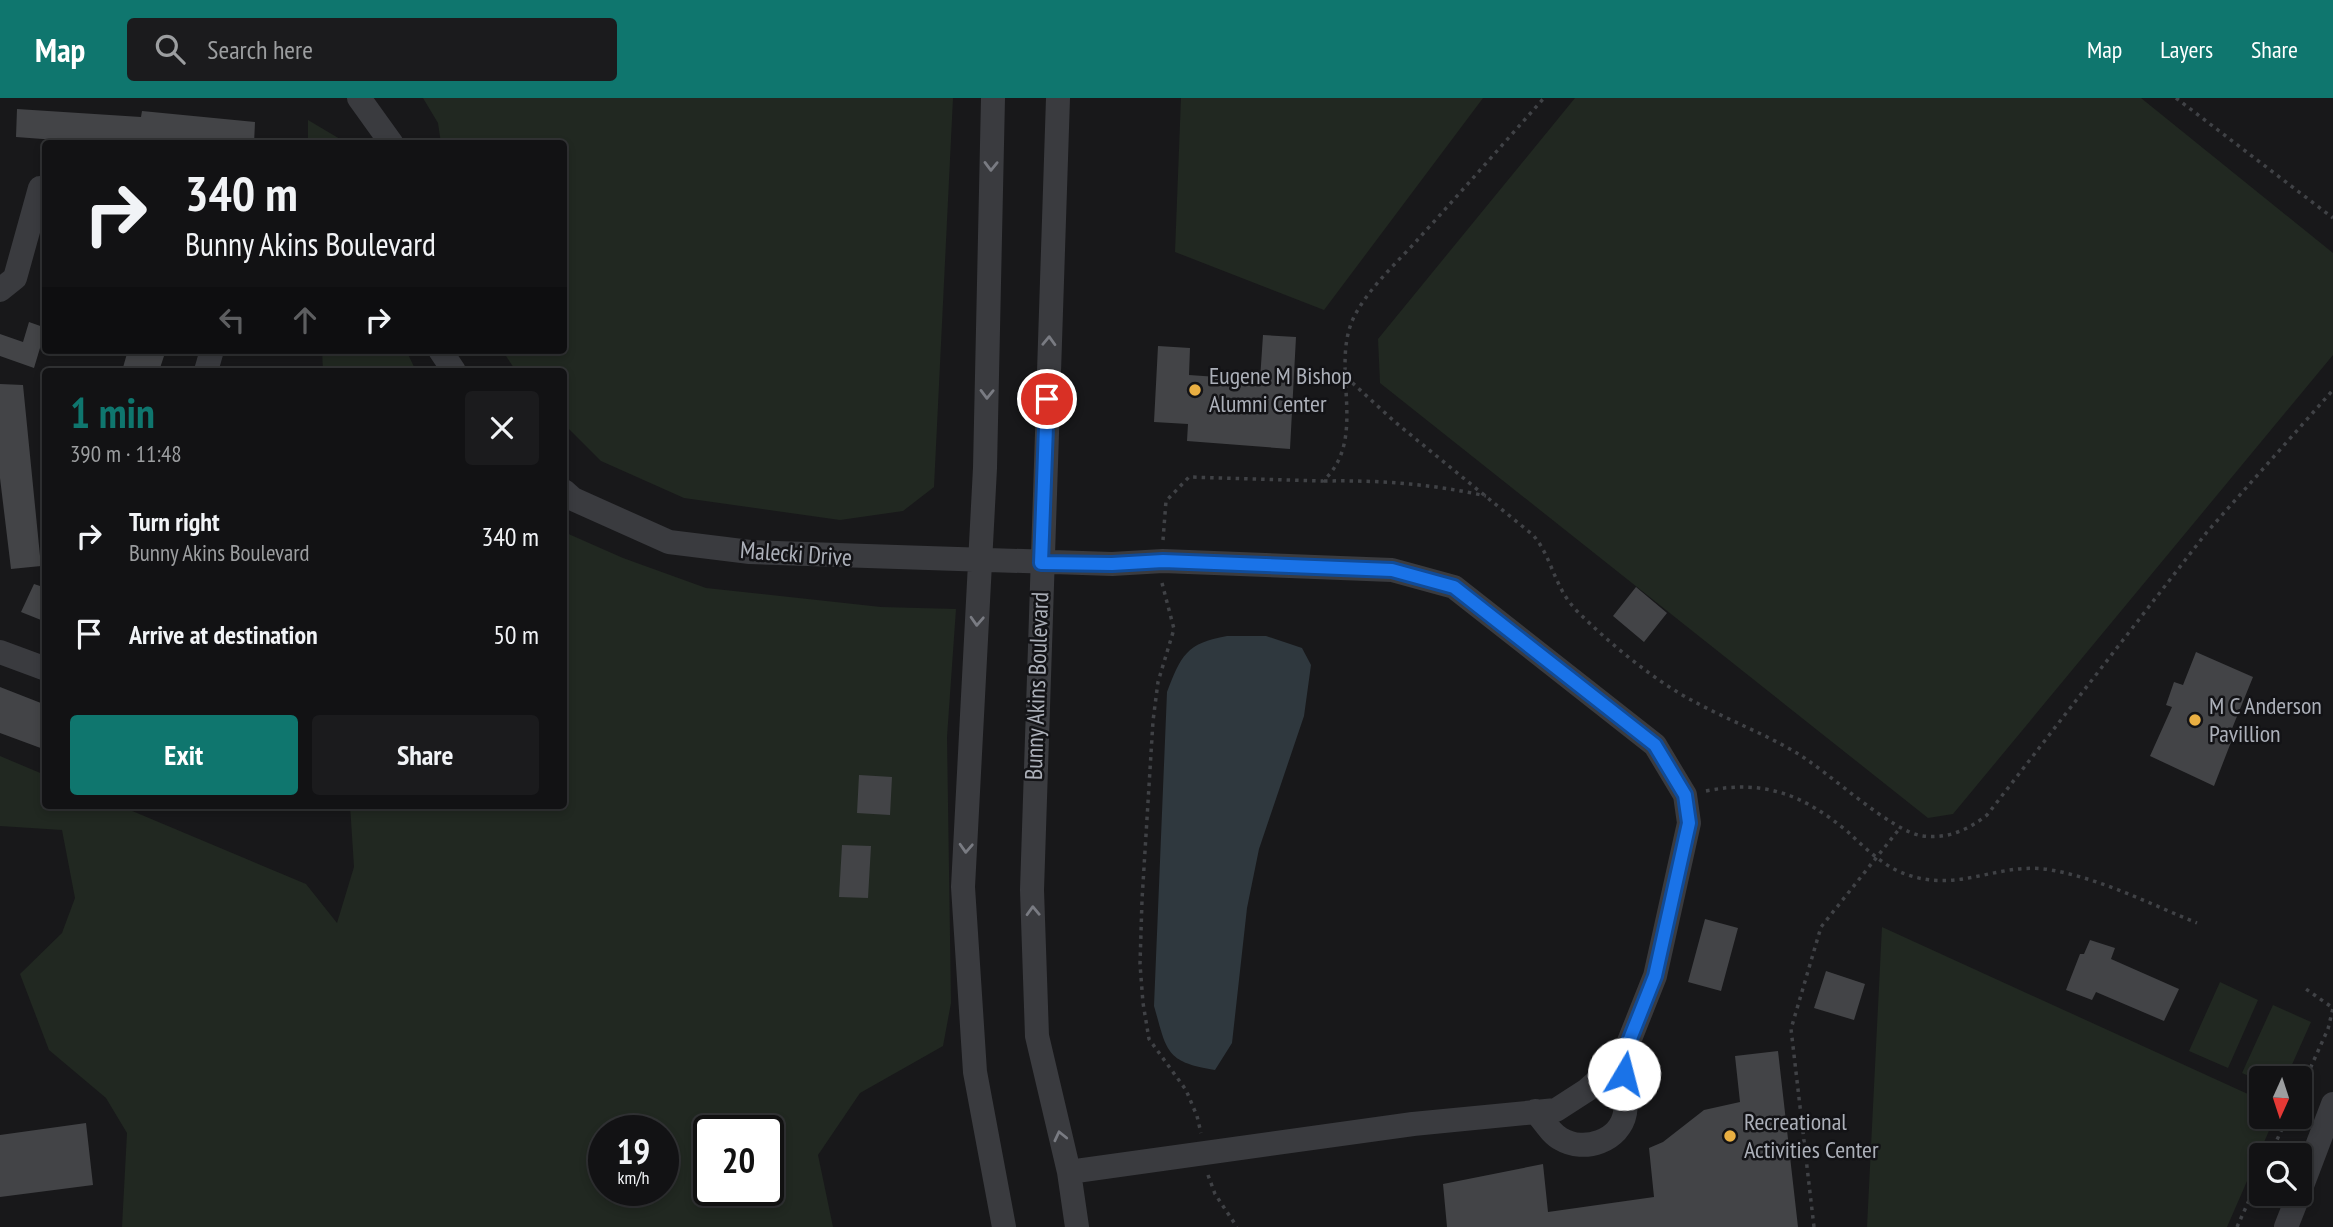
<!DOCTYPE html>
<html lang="en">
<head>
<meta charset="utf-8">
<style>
  body { margin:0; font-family:"PT Sans Narrow",sans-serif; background:#1b1b1d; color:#f1f3f6; height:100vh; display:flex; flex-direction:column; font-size:26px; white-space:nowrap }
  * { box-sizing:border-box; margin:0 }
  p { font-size:23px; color:#9c9ea0 }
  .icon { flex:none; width:38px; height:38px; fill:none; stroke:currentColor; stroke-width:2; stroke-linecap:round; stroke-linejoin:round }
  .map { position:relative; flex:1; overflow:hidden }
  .details { position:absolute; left:42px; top:270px; width:525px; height:441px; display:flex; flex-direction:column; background:#121214; border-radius:7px; box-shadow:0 4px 10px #0003,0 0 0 2px #313234 }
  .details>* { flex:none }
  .top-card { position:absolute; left:42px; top:42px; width:525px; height:214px; border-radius:7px; box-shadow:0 4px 10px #0003,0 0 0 2px #313234; background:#121214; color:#f1f3f6; overflow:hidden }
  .needle { width:46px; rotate:183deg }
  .fabs { position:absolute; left:2249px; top:968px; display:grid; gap:14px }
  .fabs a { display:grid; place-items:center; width:63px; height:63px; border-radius:7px; background:#121214; box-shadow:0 4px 10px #0003,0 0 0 2px #313234; font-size:35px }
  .speed { position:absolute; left:588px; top:1017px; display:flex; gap:14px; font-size:35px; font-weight:700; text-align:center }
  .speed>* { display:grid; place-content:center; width:91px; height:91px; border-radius:50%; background:#121214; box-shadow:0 4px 10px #0003,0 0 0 2px #313234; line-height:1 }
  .speed small { font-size:18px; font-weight:400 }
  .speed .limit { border:4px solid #111; border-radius:10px; background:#fff; color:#111 }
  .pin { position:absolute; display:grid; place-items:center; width:60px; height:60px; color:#fff; margin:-30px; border:4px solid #fff; border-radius:50%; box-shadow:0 2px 7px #0007 }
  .me { position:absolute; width:77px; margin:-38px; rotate:8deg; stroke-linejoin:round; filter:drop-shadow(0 0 5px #0008) }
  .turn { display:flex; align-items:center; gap:24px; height:147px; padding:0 28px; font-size:32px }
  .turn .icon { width:91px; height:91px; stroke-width:2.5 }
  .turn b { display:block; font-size:49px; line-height:60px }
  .lanes { display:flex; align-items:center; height:66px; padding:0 28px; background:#0003; justify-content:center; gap:35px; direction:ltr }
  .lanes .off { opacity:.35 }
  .round { display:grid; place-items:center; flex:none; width:74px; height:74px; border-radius:7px; background:#1b1b1d }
  .headline { display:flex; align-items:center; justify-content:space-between; height:119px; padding:0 28px }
  h1 { font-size:42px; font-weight:700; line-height:52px; color:#0f766e }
  .button { display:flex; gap:14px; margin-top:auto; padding:14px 28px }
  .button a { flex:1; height:80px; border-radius:7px; background:#0f766e; color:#fff; font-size:28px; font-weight:700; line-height:80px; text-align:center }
  .button a+a { background:#1b1b1d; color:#f1f3f6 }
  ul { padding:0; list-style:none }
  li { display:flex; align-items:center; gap:21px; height:98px; padding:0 28px }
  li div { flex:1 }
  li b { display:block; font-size:26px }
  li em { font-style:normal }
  header { display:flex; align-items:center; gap:42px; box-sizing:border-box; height:98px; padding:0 35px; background:#0f766e; color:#fff }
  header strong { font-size:33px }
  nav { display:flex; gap:38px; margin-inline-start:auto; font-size:24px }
  .search { width:490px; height:63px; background:#1b1b1d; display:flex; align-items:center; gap:18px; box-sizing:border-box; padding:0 24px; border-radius:7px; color:#9c9ea0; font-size:26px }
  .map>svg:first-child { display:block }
</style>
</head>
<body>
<header>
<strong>Map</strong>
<div class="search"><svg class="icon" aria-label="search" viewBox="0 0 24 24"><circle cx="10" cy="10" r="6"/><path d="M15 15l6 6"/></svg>Search here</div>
<nav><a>Map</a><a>Layers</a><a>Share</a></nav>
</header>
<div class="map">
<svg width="2333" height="1129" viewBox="0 0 2333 1129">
  <rect width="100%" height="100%" fill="#18181a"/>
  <path fill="#212821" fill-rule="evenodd" d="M 423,0 L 953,0 L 934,389 L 903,413 L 840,422 L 684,400 L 601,363 L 564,326 L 564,273 L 516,273 L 502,252 L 564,252 L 564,46 L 441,45 L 438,25 Z
    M 1181,0 L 1483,0 L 1324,212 L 1175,154 Z
    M 1575,0 L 2141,0 L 2333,155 L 2333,257 L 1953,716 L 1928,720 L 1380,285 L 1378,241 Z
    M 308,22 L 345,44 L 346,45 L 308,45 Z
    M 322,252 L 406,252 L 416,273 L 323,273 Z
    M 564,434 L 623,460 L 706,490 L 881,509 L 956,511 L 947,639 L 951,905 L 943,948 L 860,995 L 818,1057 L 833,1129 L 122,1129 L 127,1035 L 106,1000 L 49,952 L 20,876 L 62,835 L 75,800 L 62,732 L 0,728 L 0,658 L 45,677 L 46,707 L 118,707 L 306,786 L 337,825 L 354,769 L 350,707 L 564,707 ZM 604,1032 L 663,1032 L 663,1092 L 604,1092 ZM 709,1032 L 768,1032 L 768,1092 L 709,1092 Z
    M 1882,829 L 2261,1002 L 2261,1018 L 2275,1019 L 2227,1129 L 1867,1129 Z
    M 2220,884 L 2258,902 L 2228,970 L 2189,953 Z
    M 2273,907 L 2311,924 L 2286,980 L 2261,980 L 2261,983 L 2242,975 Z"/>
  <path fill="#2f383e" d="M 1227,538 L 1266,538 L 1302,550 L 1311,567 L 1304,618 L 1259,751 L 1247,810 L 1232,945 L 1215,972 C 1165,964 1167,953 1154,908 L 1167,594 C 1181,558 1186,545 1227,538 Z"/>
  <path fill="#434447" d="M 17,11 L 141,19 L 142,13 L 255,24 L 254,46 L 110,46 L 16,39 Z
    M 29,224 L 46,230 L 34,270 L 0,258 L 0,236 L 23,244 Z
    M 1263,237 L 1296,239 L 1290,351 L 1187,343 L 1188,326 L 1154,324 L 1158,248 L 1190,250 L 1189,277 L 1260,282 Z
    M 128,252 L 166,252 L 159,273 L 122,273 Z
    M 0,286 L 23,287 L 41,468 L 11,471 L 0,380 Z
    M 34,486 L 46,490 L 46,524 L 21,514 Z
    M 1636,489 L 1667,515 L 1644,544 L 1613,518 Z
    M 2196,554 L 2253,579 L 2229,638 L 2233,639 L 2214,688 L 2150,658 L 2172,609 L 2166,607 L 2174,584 L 2183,587 Z
    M 0,589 L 46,607 L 46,652 L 0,635 Z
    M 859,677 L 892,679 L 890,717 L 857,715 Z
    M 842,747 L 871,748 L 868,800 L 839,799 Z
    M 1705,821 L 1738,830 L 1721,893 L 1688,884 Z
    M 2090,842 L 2115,850 L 2111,861 L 2179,891 L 2164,923 L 2096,894 L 2092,902 L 2066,892 L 2080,856 L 2084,856 Z
    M 1826,873 L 1865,886 L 1854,922 L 1814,910 Z
    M 1778,953 L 1798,1129 L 1447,1129 L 1443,1086 L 1543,1066 L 1548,1114 L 1654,1099 L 1649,1050 L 1663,1044 L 1704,1012 L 1740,1004 L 1735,958 Z
    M 86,1025 L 93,1087 L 0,1099 L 0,1037 Z"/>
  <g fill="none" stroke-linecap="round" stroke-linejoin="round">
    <path stroke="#404246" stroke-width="3.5" stroke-dasharray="3.5 5" stroke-linecap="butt" d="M 2176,0 L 2333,120
      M 1346,279 L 1395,324 L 1533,437 C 1553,460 1553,489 1578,514 C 1609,545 1656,584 1695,604 C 1728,622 1763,635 1795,654 C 1828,673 1891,734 1923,738 C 1948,741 1968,732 1987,717 L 2207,434 L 2333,292
      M 1324,383 C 1379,382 1432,386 1486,398
      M 1163,442 L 1166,403 L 1189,379 L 1323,383 C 1369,341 1330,272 1353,221 C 1367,191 1398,164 1420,139 C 1462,93 1503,46 1544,0
      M 1162,485 L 1174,531 L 1158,584 L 1153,623 L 1142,802 L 1140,866 L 1143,905 L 1149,941 L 1186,992 L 1197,1018 L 1201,1035
      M 1706,693 C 1764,681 1804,697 1848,734 C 1862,747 1877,762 1894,771 C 1954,801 1995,762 2051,772 C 2102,781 2150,806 2197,825
      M 2300,993 L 2328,931 L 2333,910 L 2306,891
      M 2270,1057 L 2288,1018
      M 1208,1077 L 1215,1096 L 1237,1129
      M 1814,1129 L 1791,931 L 1821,829 L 1900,730
      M 2237,1129 L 2261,1076"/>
    <path stroke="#3a3b3f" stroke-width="24" d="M 359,0 L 392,46
      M 993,0 L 985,370 L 963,789 L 975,974 L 1004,1129
      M 1058,0 L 1032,792 L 1037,938 L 1069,1074 L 1077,1129
      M 0,192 L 15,180 L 40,90 L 46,90
      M 440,252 L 454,273
      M 206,273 L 212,252
      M 564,393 L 573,401 L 669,444 L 750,454 L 1112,466 L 1163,463 L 1392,472 L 1454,489 L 1655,647 L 1685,697 L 1689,725 L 1655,878 L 1622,961 L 1587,992 L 1556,1012 L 1413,1026 L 1069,1074
      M 0,554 L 46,571
      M 1535,1013 C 1543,1022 1551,1036 1561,1041 C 1584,1055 1620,1043 1625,1015 C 1628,997 1625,979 1622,961
      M 2300,1093 L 2333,1006
      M 2286,1129 L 2299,1096"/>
  </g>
  <defs><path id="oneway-chevron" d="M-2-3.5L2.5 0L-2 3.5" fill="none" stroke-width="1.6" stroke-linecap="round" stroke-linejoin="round" transform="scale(1.75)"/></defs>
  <g stroke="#797b82">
    <use href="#oneway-chevron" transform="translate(991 68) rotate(91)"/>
    <use href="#oneway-chevron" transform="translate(1049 243) rotate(-88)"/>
    <use href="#oneway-chevron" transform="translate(987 296) rotate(91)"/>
    <use href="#oneway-chevron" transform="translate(977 523) rotate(93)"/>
    <use href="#oneway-chevron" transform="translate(966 750) rotate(93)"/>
    <use href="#oneway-chevron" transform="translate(1033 813) rotate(-92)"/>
    <use href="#oneway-chevron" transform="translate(1060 1038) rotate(-103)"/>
  </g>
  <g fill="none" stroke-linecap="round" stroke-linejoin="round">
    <defs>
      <path id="route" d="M 1047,301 L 1041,465 L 1112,466 L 1163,463 L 1392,472 L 1454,489 L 1655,647 L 1685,697 L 1689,725 L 1655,878 L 1622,961 L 1624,976"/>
    </defs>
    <use href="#route" stroke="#114b97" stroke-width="18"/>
    <use href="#route" stroke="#1a73e8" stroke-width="12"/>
  </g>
  <g fill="#e9af42" stroke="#131316" stroke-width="2.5">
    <circle cx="1195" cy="292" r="7"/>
    <circle cx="2195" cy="622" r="7"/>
    <circle cx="1730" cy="1038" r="7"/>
  </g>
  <g text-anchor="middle" stroke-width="5" stroke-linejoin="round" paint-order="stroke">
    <g font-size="24" fill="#acb0b9" stroke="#131316" text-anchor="start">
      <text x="1209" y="286">Eugene M Bishop<tspan x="1209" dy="28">Alumni Center</tspan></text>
      <text x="2209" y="616">M C Anderson<tspan x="2209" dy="28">Pavillion</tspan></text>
      <text x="1744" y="1032">Recreational<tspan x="1744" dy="28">Activities Center</tspan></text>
    </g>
    <g font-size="24" fill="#acb0b9" stroke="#131316">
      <text transform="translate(796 456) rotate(4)" y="8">Malecki Drive</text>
      <text transform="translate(1037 588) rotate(-88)" y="8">Bunny Akins Boulevard</text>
    </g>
  </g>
</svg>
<div class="fabs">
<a><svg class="needle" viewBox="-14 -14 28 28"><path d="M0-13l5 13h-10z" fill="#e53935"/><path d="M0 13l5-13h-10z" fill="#9c9ea0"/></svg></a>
<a><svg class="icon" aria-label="search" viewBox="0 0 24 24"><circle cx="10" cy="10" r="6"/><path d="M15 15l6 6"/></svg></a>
</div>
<div class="speed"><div>19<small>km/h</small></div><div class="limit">20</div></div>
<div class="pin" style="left:1047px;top:301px;background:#d93025"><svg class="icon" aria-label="arrive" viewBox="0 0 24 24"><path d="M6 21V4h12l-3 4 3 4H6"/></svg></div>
<svg class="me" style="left:1624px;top:976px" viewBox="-20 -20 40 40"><circle r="19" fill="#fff"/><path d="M0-13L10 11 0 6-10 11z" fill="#1a73e8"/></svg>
<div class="top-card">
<div class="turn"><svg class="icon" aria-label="right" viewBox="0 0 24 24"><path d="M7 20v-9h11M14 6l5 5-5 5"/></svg><div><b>340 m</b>Bunny Akins Boulevard</div></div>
<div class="lanes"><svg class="icon off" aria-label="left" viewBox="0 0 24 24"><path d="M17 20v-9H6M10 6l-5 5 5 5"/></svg><svg class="icon off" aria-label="ahead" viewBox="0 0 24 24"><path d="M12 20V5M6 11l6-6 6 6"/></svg><svg class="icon" aria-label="right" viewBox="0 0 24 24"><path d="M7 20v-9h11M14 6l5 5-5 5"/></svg></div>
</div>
<section class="details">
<div class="headline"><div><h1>1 min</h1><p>390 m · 11:48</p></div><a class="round"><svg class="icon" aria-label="close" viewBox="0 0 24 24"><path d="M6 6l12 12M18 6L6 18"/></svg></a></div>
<ul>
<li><svg class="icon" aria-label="right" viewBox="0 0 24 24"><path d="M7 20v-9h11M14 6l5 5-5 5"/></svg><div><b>Turn right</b><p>Bunny Akins Boulevard</p></div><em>340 m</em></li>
<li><svg class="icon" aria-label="arrive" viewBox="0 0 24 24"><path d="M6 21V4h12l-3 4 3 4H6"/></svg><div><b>Arrive at destination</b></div><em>50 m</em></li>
</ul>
<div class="button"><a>Exit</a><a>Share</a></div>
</section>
</div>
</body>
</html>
